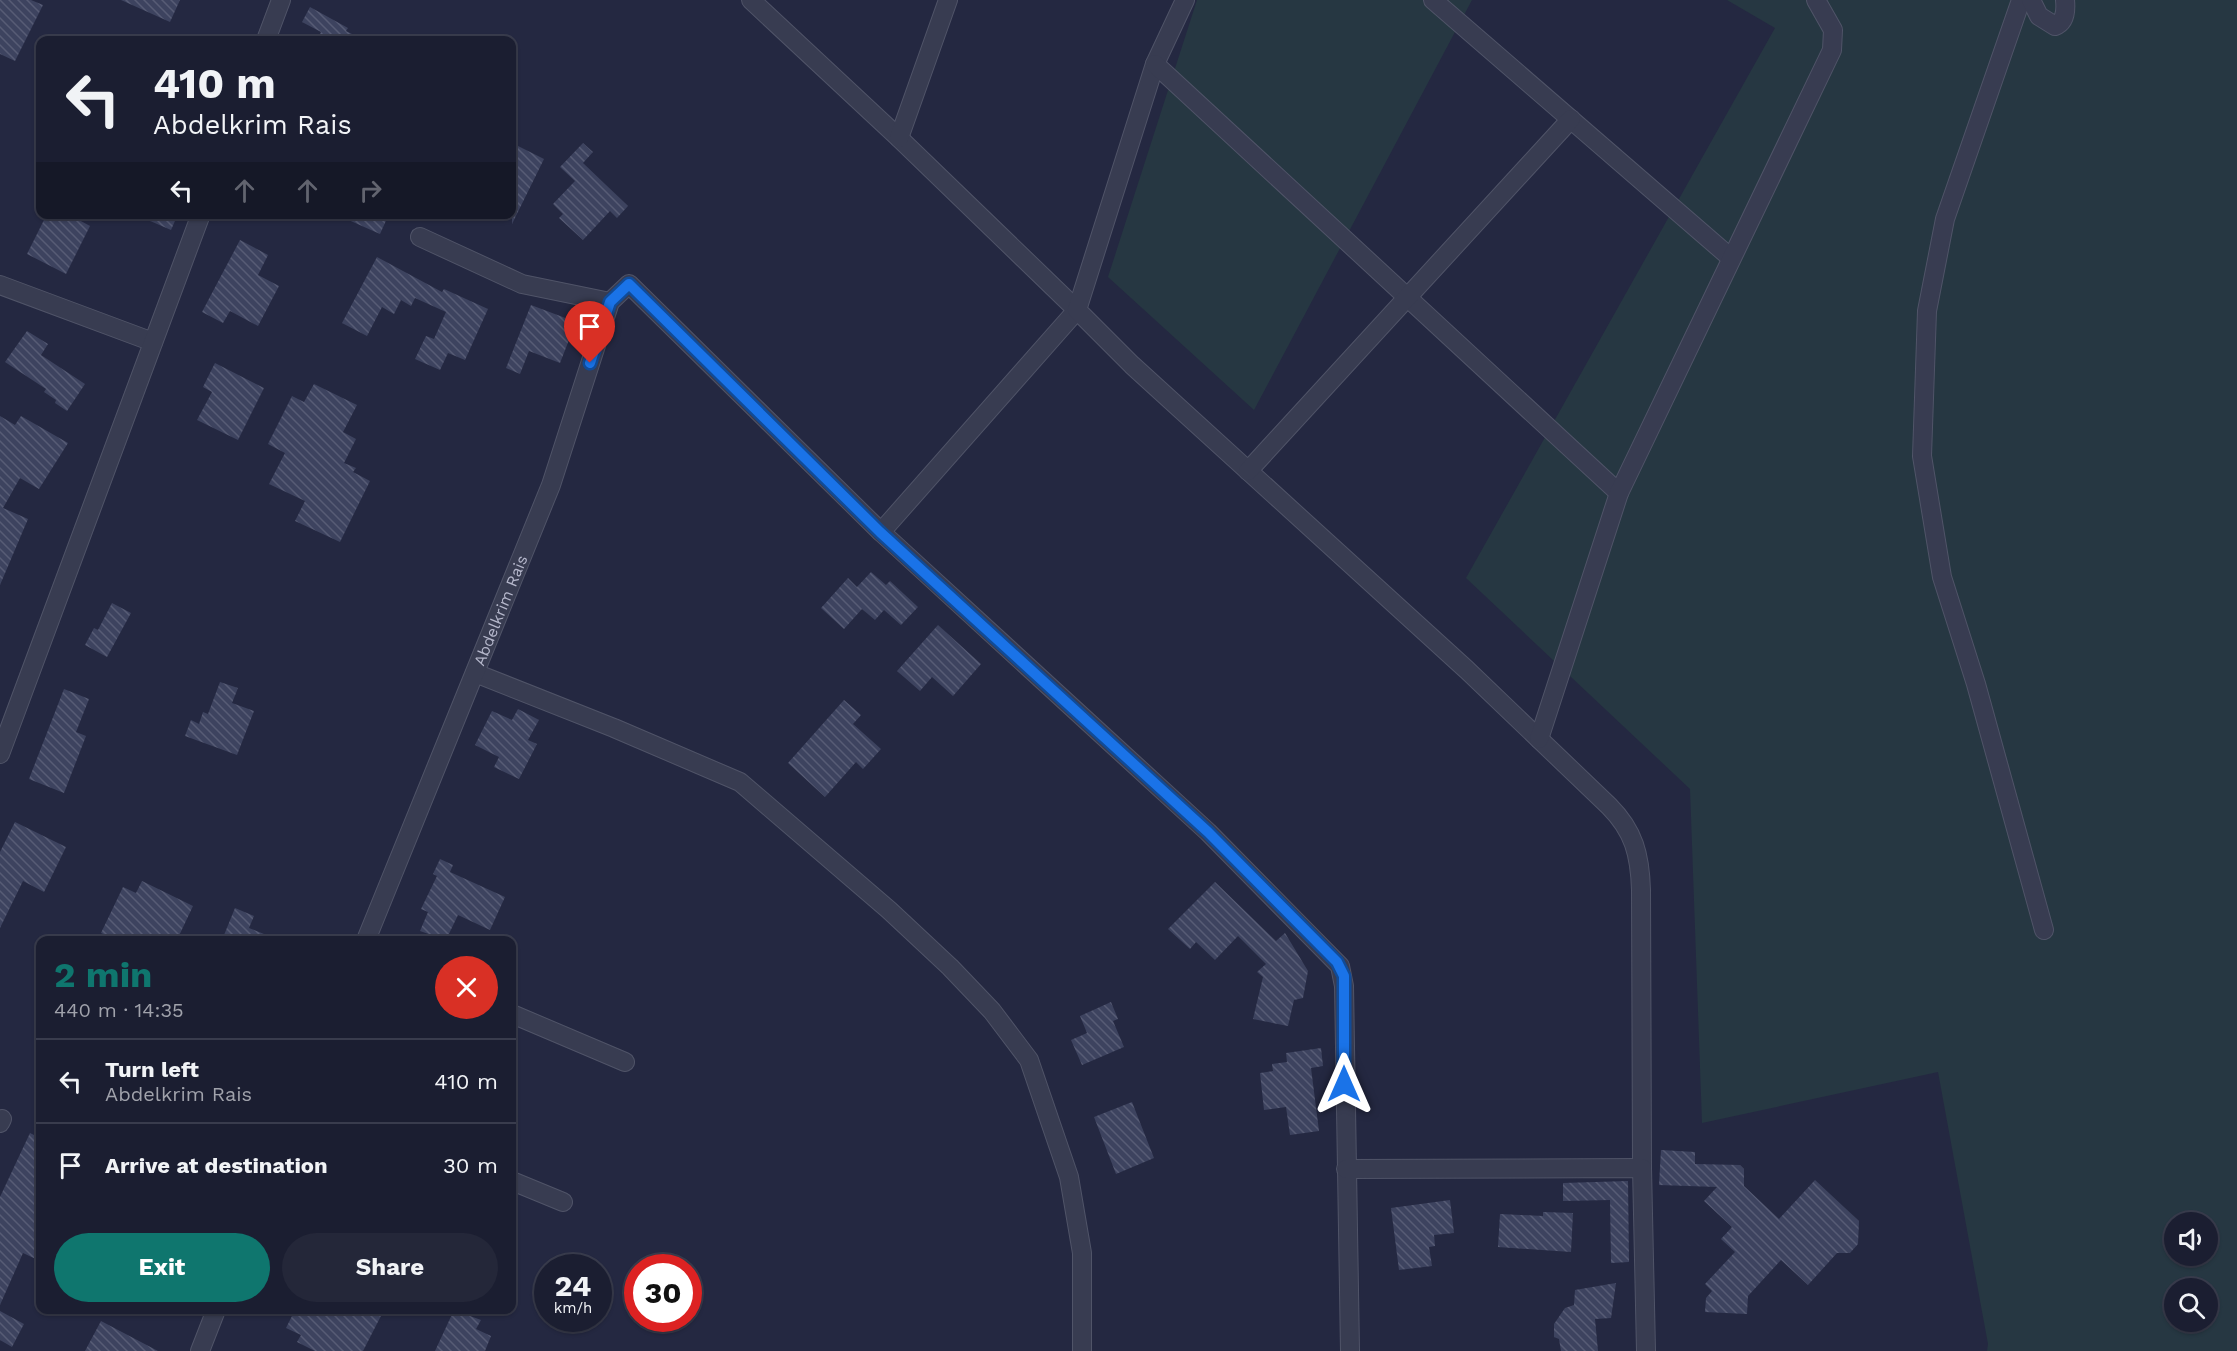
<!DOCTYPE html>
<html lang="en">
<head>
<meta charset="utf-8">
<style>
  body { margin:0; font-family:"Work Sans",sans-serif; background:#242739; color:#f1f3f6; height:100vh; display:flex; flex-direction:column; font-size:22px; white-space:nowrap }
  * { box-sizing:border-box; margin:0 }
  p { font-size:20px; color:#a0a2ab }
  .icon { flex:none; width:33px; height:33px; fill:none; stroke:currentColor; stroke-width:2; stroke-linecap:round; stroke-linejoin:round }
  .map { position:relative; flex:1; overflow:hidden }
  .drawer { position:absolute; left:36px; top:936px; width:480px; height:378px; display:flex; flex-direction:column; background:#1b1e31; border-radius:12px; box-shadow:0 2px 4px #0004,0 0 0 2px #393c4d }
  .drawer>* { flex:none }
  .banner { position:absolute; left:36px; top:36px; width:480px; height:183px; border-radius:12px; box-shadow:0 2px 4px #0004,0 0 0 2px #393c4d; background:#1b1e31; color:#f1f3f6; overflow:hidden }
  .fabs { position:absolute; left:2164px; top:1212px; display:grid; gap:12px }
  .fabs a { display:grid; place-items:center; width:54px; height:54px; border-radius:50%; background:#1b1e31; box-shadow:0 2px 4px #0004,0 0 0 2px #393c4d; font-size:30px }
  .speed { position:absolute; left:534px; top:1254px; display:flex; gap:12px; font-size:30px; font-weight:700; text-align:center }
  .speed>* { display:grid; place-content:center; width:78px; height:78px; border-radius:50%; background:#1b1e31; box-shadow:0 2px 4px #0004,0 0 0 2px #393c4d; line-height:1 }
  .speed small { font-size:15px; font-weight:400 }
  .speed .limit { border:9px solid #d22; background:#fff; color:#111 }
  .pin { position:absolute; display:grid; place-items:center; width:51px; height:51px; color:#fff; margin:-62px -26px; border-radius:50% 50% 50% 0; rotate:-45deg; box-shadow:0 0 6px #0007 }
  .pin .icon { rotate:45deg }
  .me { position:absolute; width:66px; margin:-33px; rotate:0deg; stroke-linejoin:round; filter:drop-shadow(0 0 4px #0008) }
  .turn { display:flex; align-items:center; gap:21px; height:126px; padding:0 18px; font-size:27px }
  .turn .icon { width:78px; height:78px; stroke-width:2.5 }
  .turn b { display:block; font-size:42px; line-height:51px }
  .lanes { display:flex; align-items:center; height:57px; padding:0 18px; background:#0003; justify-content:center; gap:30px; direction:ltr }
  .lanes .off { opacity:.35 }
  .round { display:grid; place-items:center; flex:none; width:63px; height:63px; border-radius:32px; background:#242739 }
  .headline { display:flex; align-items:center; justify-content:space-between; height:102px; padding:0 18px }
  h1 { font-size:36px; font-weight:700; line-height:45px; color:#0f766e }
  .button { display:flex; gap:12px; margin-top:auto; padding:12px 18px }
  .button a { flex:1; height:69px; border-radius:36px; background:#0f766e; color:#fff; font-size:24px; font-weight:700; line-height:69px; text-align:center }
  .button a+a { background:#242739; color:#f1f3f6 }
  ul { padding:0; list-style:none }
  li { display:flex; align-items:center; gap:18px; height:84px; padding:0 18px; border-top:2px solid #393c4d }
  li div { flex:1 }
  li b { display:block; font-size:22px }
  li em { font-style:normal }
  .map>svg:first-child { display:block }
</style>
</head>
<body>
<div class="map">
<svg width="2237" height="1351" viewBox="0 0 2237 1351">
  <defs>
    <pattern id="building-back-hatch" width="6" height="6" patternUnits="userSpaceOnUse" patternTransform="scale(1.5)"><rect width="6" height="6" fill="#3d435f"/><path d="M-1 5l2 2M0 0l6 6M5-1l2 2" fill="none" stroke="#575c75"/></pattern>
  </defs>
  <rect width="100%" height="100%" fill="#242841"/>
  <path fill="#263742" fill-rule="evenodd" d="M 1197,0 L 1472,0 L 1254,410 L 1108,277 Z
    M 1727,0 L 2237,0 L 2237,1351 L 1987,1351 L 1988,1344 L 1938,1072 L 1702,1123 L 1690,789 L 1466,578 L 1775,28 ZM 2175,1222 L 2208,1222 L 2208,1256 L 2175,1256 ZM 2175,1288 L 2208,1288 L 2208,1322 L 2175,1322 Z"/>
  <path fill="url(#building-back-hatch)" d="M 0,0 L 31,0 L 43,5 L 15,61 L 0,54 Z
    M 121,0 L 180,0 L 170,22 Z
    M 310,7 L 348,28 L 346,31 L 364,40 L 317,40 L 321,32 L 302,22 Z
    M 512,143 L 544,159 L 512,224 Z
    M 583,143 L 593,152 L 583,163 L 628,206 L 617,218 L 610,211 L 583,240 L 559,218 L 563,214 L 553,204 L 575,181 L 560,167 Z
    M 47,214 L 68,214 L 90,226 L 66,274 L 27,254 Z
    M 134,214 L 178,214 L 171,230 Z
    M 335,214 L 389,214 L 380,234 Z
    M 240,240 L 268,255 L 258,275 L 279,286 L 258,326 L 230,311 L 223,323 L 202,312 Z
    M 377,257 L 442,292 L 444,289 L 488,309 L 465,360 L 448,353 L 440,370 L 415,359 L 426,336 L 434,339 L 446,312 L 415,298 L 411,306 L 401,300 L 394,314 L 382,307 L 367,336 L 342,323 Z
    M 531,305 L 576,322 L 560,363 L 529,351 L 520,374 L 506,368 Z
    M 27,331 L 48,344 L 41,355 L 85,384 L 67,411 L 55,403 L 56,400 L 44,392 L 46,389 L 5,362 Z
    M 215,363 L 264,388 L 238,440 L 197,420 L 212,392 L 203,387 Z
    M 314,384 L 357,405 L 343,432 L 356,439 L 344,463 L 356,468 L 353,472 L 370,481 L 340,542 L 295,521 L 305,501 L 269,484 L 285,453 L 268,444 L 292,396 L 304,402 Z
    M 0,416 L 15,425 L 21,416 L 68,443 L 39,489 L 20,478 L 3,508 L 28,519 L 0,585 Z
    M 871,572 L 886,585 L 890,581 L 918,607 L 901,625 L 884,610 L 875,620 L 862,609 L 844,629 L 821,608 L 848,578 L 857,587 Z
    M 112,603 L 131,613 L 107,657 L 85,645 L 94,628 L 98,630 Z
    M 938,625 L 981,664 L 953,696 L 932,677 L 920,691 L 897,671 Z
    M 220,682 L 238,688 L 232,703 L 254,711 L 237,755 L 185,736 L 191,720 L 199,724 L 203,712 L 208,714 Z
    M 64,689 L 89,699 L 76,732 L 86,736 L 64,793 L 29,779 Z
    M 844,700 L 861,715 L 853,724 L 881,749 L 863,769 L 856,762 L 825,797 L 788,763 Z
    M 518,709 L 539,720 L 528,740 L 537,744 L 519,779 L 494,767 L 499,757 L 475,745 L 492,711 L 512,720 Z
    M 15,822 L 66,847 L 44,892 L 23,881 L 0,928 L 0,852 Z
    M 440,859 L 453,865 L 450,872 L 505,897 L 490,930 L 458,915 L 446,940 L 420,931 L 428,912 L 421,909 L 437,876 L 433,874 Z
    M 142,881 L 193,906 L 177,940 L 117,940 L 101,933 L 123,887 L 136,893 Z
    M 1215,882 L 1276,941 L 1285,933 L 1308,971 L 1303,998 L 1294,1000 L 1288,1026 L 1253,1019 L 1263,977 L 1257,972 L 1266,964 L 1238,936 L 1215,960 L 1196,942 L 1190,949 L 1168,929 Z
    M 235,908 L 254,916 L 249,928 L 279,940 L 222,940 Z
    M 1111,1002 L 1118,1019 L 1113,1021 L 1124,1047 L 1082,1065 L 1071,1040 L 1087,1033 L 1080,1016 Z
    M 1321,1048 L 1323,1066 L 1311,1068 L 1319,1131 L 1290,1135 L 1286,1107 L 1264,1110 L 1260,1073 L 1273,1071 L 1272,1064 L 1287,1062 L 1286,1053 Z
    M 1132,1102 L 1154,1158 L 1116,1174 L 1094,1117 Z
    M 30,1133 L 40,1138 L 40,1261 L 23,1253 L 0,1305 L 0,1197 Z
    M 1661,1150 L 1695,1152 L 1695,1164 L 1740,1165 L 1744,1169 L 1744,1186 L 1779,1219 L 1815,1180 L 1859,1221 L 1858,1244 L 1850,1253 L 1837,1253 L 1808,1285 L 1781,1260 L 1748,1296 L 1747,1314 L 1705,1312 L 1706,1298 L 1712,1291 L 1705,1284 L 1735,1252 L 1721,1239 L 1732,1227 L 1704,1201 L 1717,1187 L 1659,1185 Z
    M 1628,1181 L 1629,1262 L 1611,1263 L 1610,1200 L 1563,1201 L 1563,1183 Z
    M 1450,1200 L 1454,1233 L 1434,1235 L 1435,1246 L 1429,1247 L 1432,1266 L 1399,1270 L 1391,1208 Z
    M 1543,1212 L 1573,1213 L 1571,1252 L 1498,1247 L 1500,1214 L 1543,1216 Z
    M 1616,1283 L 1611,1318 L 1595,1319 L 1598,1351 L 1561,1351 L 1559,1339 L 1554,1337 L 1554,1324 L 1565,1308 L 1574,1305 L 1575,1290 Z
    M 295,1310 L 384,1310 L 363,1351 L 315,1351 L 297,1342 L 301,1335 L 286,1328 Z
    M 454,1310 L 481,1320 L 476,1329 L 491,1336 L 485,1351 L 435,1351 Z
    M 0,1311 L 24,1324 L 12,1347 L 0,1340 Z
    M 101,1321 L 158,1351 L 85,1351 Z"/>
  <g fill="none" stroke-linecap="round" stroke-linejoin="round">
    <defs>
      <g id="minor">
        <path d="M 751,0 L 899,138 L 1077,310 L 881,532"/>
        <path d="M 1185,0 L 1155,64 L 1077,310 L 1132,365 L 1467,670 L 1609,806 C 1634,831 1640,855 1641,890 L 1642,1168"/>
        <path d="M 1433,0 L 1731,258"/>
        <path d="M 2021,0 L 1945,219 L 1927,311 L 1922,456 L 1942,577 L 1976,684 L 2044,930"/>
        <path d="M 2031,0 L 2039,16 L 2055,26 C 2066,22 2066,10 2065,0"/>
        <path d="M 266,40 L 281,0"/>
        <path d="M 1155,64 L 1619,493"/>
        <path d="M 899,138 L 948,0"/>
        <path d="M 420,237 L 522,284 L 610,302"/>
        <path d="M 0,285 L 153,342"/>
        <path d="M 1248,471 L 1571,119"/>
        <path d="M 475,673 L 614,728 L 740,782 L 889,910 L 950,967 L 992,1011 L 1029,1060 L 1069,1177 L 1082,1253 L 1082,1351"/>
        <path d="M 1539,739 L 1619,493 L 1832,50 L 1833,30 L 1816,0"/>
        <path d="M 0,754 L 201,214"/>
        <path id="s1" d="M 366,940 L 551,485 L 610,302 L 629,284 L 881,532 L 1208,832 L 1340,966 L 1344,986 L 1350,1351"/>
        <path d="M 512,1014 L 625,1062"/>
        <path d="M 0,1123 L 2,1119"/>
        <path d="M 1346,1169 L 1642,1168 L 1646,1351"/>
        <path d="M 512,1181 L 563,1202"/>
        <path d="M 200,1351 L 216,1310"/>
      </g>
    </defs>
    <use href="#minor" stroke="#505468" stroke-width="20"/>
    <use href="#minor" stroke="#383c51" stroke-width="18"/>
  </g>
  <g fill="none" stroke-linecap="round" stroke-linejoin="round">
    <defs>
      <path id="route" d="M 590,363 L 610,302 L 629,284 L 880,532 L 1208,832 L 1337,962 L 1344,976 L 1344,1084"/>
    </defs>
    <use href="#route" stroke="#114b97" stroke-width="15"/>
    <use href="#route" stroke="#1a73e8" stroke-width="10"/>
  </g>
  <g text-anchor="middle" stroke-width="6" stroke-linejoin="round" paint-order="stroke">
    <g font-size="16" fill="#b5b7cb" stroke="#1d2136">
      <text dy="6" stroke="none"><textPath href="#s1" startOffset="356">Abdelkrim Rais</textPath></text>
    </g>
  </g>
</svg>
<div class="fabs">
<a><svg class="icon" aria-label="sound" viewBox="0 0 24 24"><path d="M4 9h4l5-4v14l-5-4H4zM17 9q2 3 0 6"/></svg></a>
<a><svg class="icon" aria-label="search" viewBox="0 0 24 24"><circle cx="10" cy="10" r="6"/><path d="M15 15l6 6"/></svg></a>
</div>
<div class="speed"><div>24<small>km/h</small></div><div class="limit">30</div></div>
<div class="pin" style="left:590px;top:363px;background:#d93025"><svg class="icon" aria-label="arrive" viewBox="0 0 24 24"><path d="M6 21V4h12l-3 4 3 4H6"/></svg></div>
<svg class="me" style="left:1344px;top:1084px" viewBox="-20 -20 40 40"><path d="M0-17L14 15 0 8-14 15z" fill="#1a73e8" stroke="#fff" stroke-width="4"/></svg>
<div class="banner">
<div class="turn"><svg class="icon" aria-label="left" viewBox="0 0 24 24"><path d="M17 20v-9H6M10 6l-5 5 5 5"/></svg><div><b>410 m</b>Abdelkrim Rais</div></div>
<div class="lanes"><svg class="icon" aria-label="left" viewBox="0 0 24 24"><path d="M17 20v-9H6M10 6l-5 5 5 5"/></svg><svg class="icon off" aria-label="ahead" viewBox="0 0 24 24"><path d="M12 20V5M6 11l6-6 6 6"/></svg><svg class="icon off" aria-label="ahead" viewBox="0 0 24 24"><path d="M12 20V5M6 11l6-6 6 6"/></svg><svg class="icon off" aria-label="right" viewBox="0 0 24 24"><path d="M7 20v-9h11M14 6l5 5-5 5"/></svg></div>
</div>
<section class="drawer">
<div class="headline"><div><h1>2 min</h1><p>440 m · 14:35</p></div><a class="round" style="background:#d93025;color:#fff"><svg class="icon" aria-label="close" viewBox="0 0 24 24"><path d="M6 6l12 12M18 6L6 18"/></svg></a></div>
<ul>
<li><svg class="icon" aria-label="left" viewBox="0 0 24 24"><path d="M17 20v-9H6M10 6l-5 5 5 5"/></svg><div><b>Turn left</b><p>Abdelkrim Rais</p></div><em>410 m</em></li>
<li><svg class="icon" aria-label="arrive" viewBox="0 0 24 24"><path d="M6 21V4h12l-3 4 3 4H6"/></svg><div><b>Arrive at destination</b></div><em>30 m</em></li>
</ul>
<div class="button"><a>Exit</a><a>Share</a></div>
</section>
</div>
</body>
</html>
